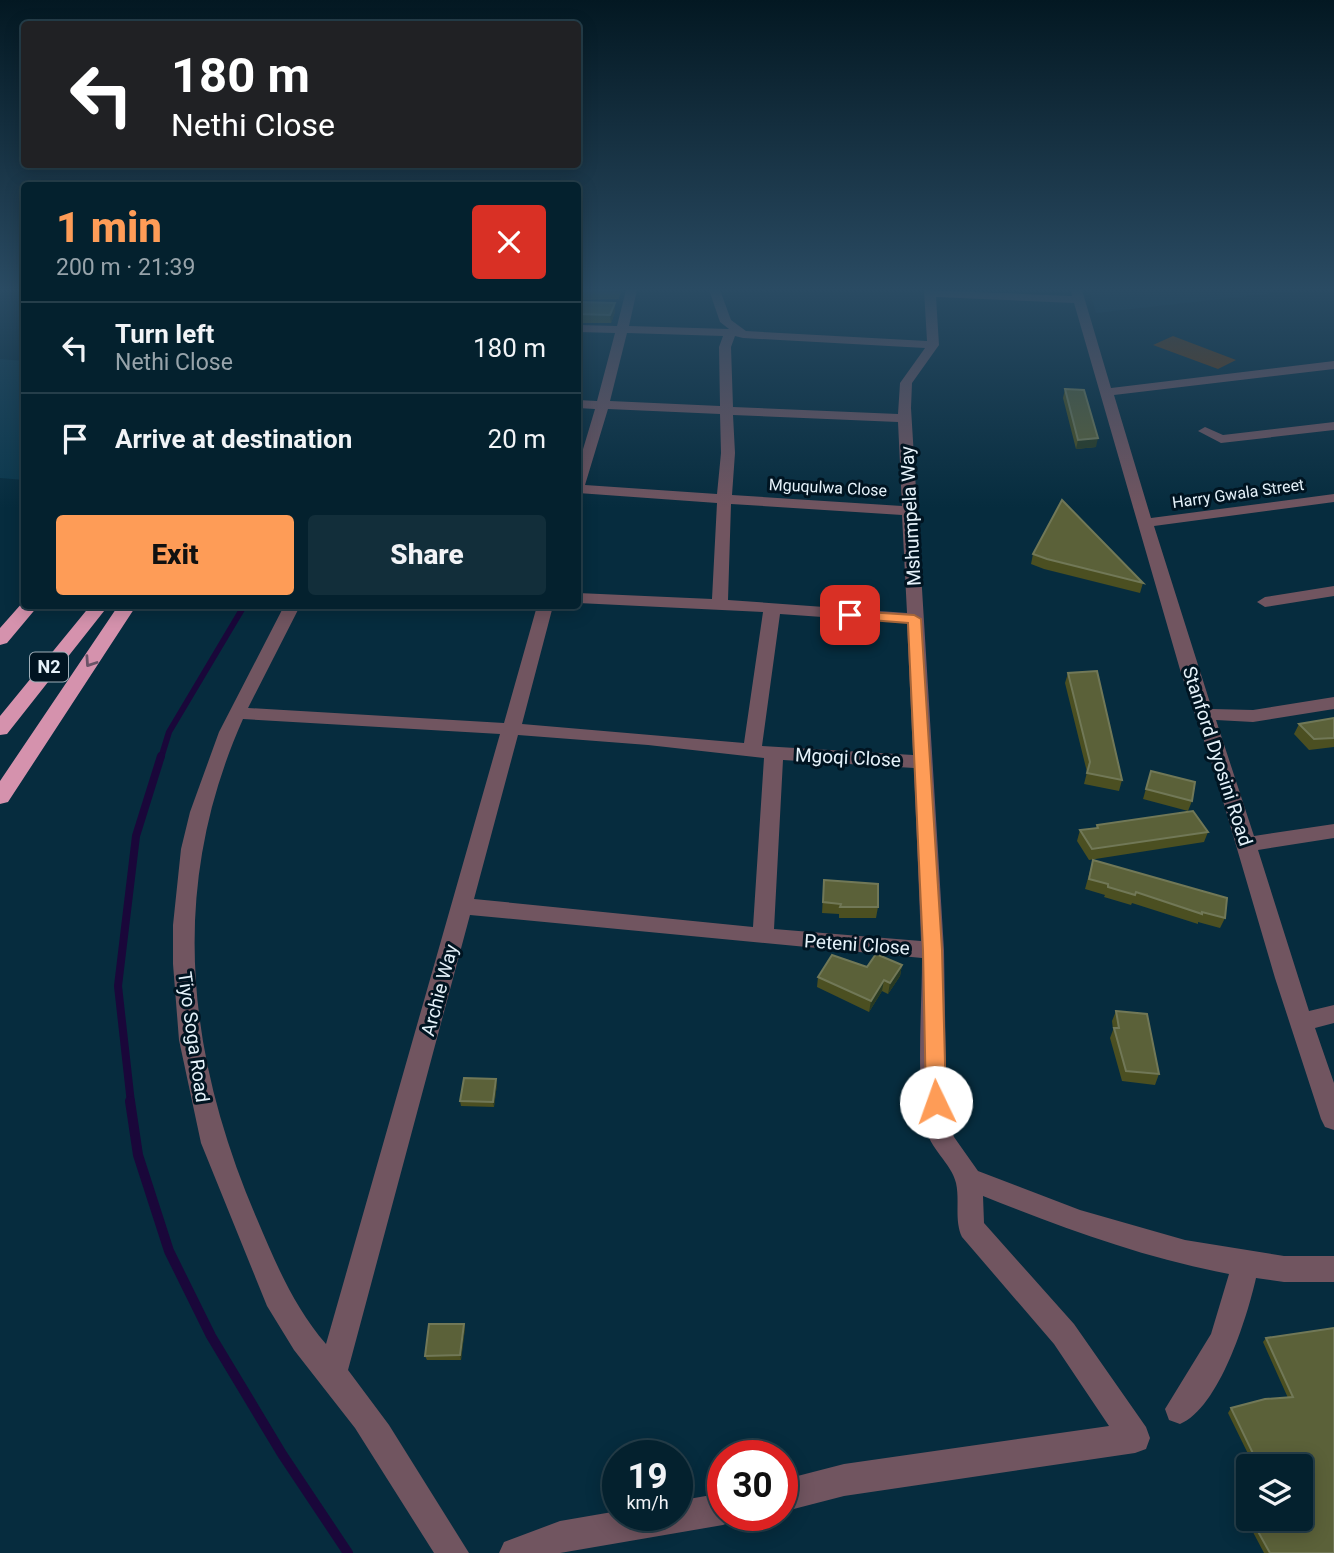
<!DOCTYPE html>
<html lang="en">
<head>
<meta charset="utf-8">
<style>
  body { margin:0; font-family:Roboto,sans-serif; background:#122e3a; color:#f1f3f6; height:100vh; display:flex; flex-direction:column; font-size:26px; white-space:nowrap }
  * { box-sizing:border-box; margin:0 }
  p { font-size:23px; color:#97a3aa }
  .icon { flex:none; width:38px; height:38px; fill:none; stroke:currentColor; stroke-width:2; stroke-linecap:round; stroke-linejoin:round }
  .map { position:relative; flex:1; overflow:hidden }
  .drawer { position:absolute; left:21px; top:182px; width:560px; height:427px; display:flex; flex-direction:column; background:#04212e; border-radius:7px; box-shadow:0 4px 18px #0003,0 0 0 2px #253e4a }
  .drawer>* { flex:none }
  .top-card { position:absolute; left:21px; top:21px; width:560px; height:147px; border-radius:7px; box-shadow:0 4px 18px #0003,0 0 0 2px #253e4a; background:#202124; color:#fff; overflow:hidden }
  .tools { position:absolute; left:1236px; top:1454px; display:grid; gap:14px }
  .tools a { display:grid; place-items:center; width:77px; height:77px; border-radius:7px; background:#04212e; box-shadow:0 4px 18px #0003,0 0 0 2px #253e4a; font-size:35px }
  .speed { position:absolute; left:602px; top:1440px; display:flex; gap:14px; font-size:35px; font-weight:700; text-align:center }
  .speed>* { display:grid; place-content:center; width:91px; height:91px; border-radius:50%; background:#04212e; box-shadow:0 4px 18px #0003,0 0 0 2px #253e4a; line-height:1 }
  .speed small { font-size:18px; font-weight:400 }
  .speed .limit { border:10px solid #d22; background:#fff; color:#111 }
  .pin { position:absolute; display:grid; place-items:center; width:60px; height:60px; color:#fff; margin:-30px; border-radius:14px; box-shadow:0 4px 10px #0006 }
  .me { position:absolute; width:77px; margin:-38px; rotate:357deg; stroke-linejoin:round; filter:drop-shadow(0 0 5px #0008) }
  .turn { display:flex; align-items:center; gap:24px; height:147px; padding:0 35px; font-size:32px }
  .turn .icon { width:91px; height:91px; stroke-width:2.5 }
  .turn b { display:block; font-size:49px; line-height:60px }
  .round { display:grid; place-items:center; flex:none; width:74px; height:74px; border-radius:7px; background:#122e3a }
  .overview { display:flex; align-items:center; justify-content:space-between; height:119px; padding:0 35px }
  h1 { font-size:42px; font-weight:800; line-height:52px; color:#fe9c57 }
  .button { display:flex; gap:14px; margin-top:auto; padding:14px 35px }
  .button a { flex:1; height:80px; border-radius:7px; background:#fe9c57; color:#111; font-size:28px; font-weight:800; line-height:80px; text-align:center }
  .button a+a { background:#122e3a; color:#f1f3f6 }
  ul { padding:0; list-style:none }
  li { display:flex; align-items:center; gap:21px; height:91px; padding:0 35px; border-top:2px solid #253e4a }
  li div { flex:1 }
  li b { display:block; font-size:26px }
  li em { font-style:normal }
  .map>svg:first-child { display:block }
</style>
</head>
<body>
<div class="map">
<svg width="1334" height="1553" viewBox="0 0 1334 1553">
  <rect width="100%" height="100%" fill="#062c3e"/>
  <path fill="#0b384d" d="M 1089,290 L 1302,290 L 1096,313 Z
    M 0,359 L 24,361 L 24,480 L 0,478 Z"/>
  <path fill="#6d370b" d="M 1173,336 L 1236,360 L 1218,369 L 1153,345 Z"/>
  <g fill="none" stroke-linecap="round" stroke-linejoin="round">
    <path stroke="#1a073a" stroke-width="6" d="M 161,758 L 169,732 L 244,606"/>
    <path stroke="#1a073a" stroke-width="8" d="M 131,1103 L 118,986 L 136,836 L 161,756"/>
    <path stroke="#1a073a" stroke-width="10" d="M 130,1101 L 138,1155 L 169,1251 L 211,1336 L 282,1454 L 348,1553"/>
    <path fill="#715560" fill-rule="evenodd" d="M 626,290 L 637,290 L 629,326 L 729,329 L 720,322 L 709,290 L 720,290 L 731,320 L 746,331 L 927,341 L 924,290 L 1072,296 L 1071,290 L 1082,290 L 1111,388 L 1334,361 L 1334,369 L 1114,395 L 1151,518 L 1334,494 L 1334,502 L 1154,526 L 1212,709 L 1253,710 L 1334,697 L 1334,709 L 1253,722 L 1216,720 L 1254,836 L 1334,824 L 1334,838 L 1258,850 L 1309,1011 L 1334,1005 L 1334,1023 L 1315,1028 L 1334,1083 L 1334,1130 L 1325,1127 L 1321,1119 L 1275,978 L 1213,767 L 1181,673 L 1074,303 L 936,297 L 939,345 L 912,383 L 911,408 L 944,950 L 946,1075 L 951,1128 L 954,1137 L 978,1171 L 1080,1210 L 1185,1240 L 1284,1256 L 1334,1256 L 1334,1282 L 1284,1282 L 1256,1278 C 1247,1318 1219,1408 1180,1424 L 1169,1420 L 1165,1409 L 1211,1334 L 1229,1274 C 1144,1258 1063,1228 983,1196 L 984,1223 L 1074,1324 L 1146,1427 L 1150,1438 L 1146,1449 L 1135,1453 L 844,1496 L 782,1512 L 782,1480 L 844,1464 L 1109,1426 L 1054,1344 L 962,1237 C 954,1220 960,1201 956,1183 C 952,1164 929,1148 925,1126 C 916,1074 922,1011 922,958 L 470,915 L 348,1370 L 389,1425 L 469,1553 L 434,1553 L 355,1428 L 294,1350 L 267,1306 L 201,1143 L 179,1040 L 173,964 L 173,925 L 181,849 L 190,812 L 219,732 L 284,606 L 300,606 L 248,708 L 504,723 L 537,606 L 553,606 L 522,724 L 744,743 L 763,612 L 578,603 L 578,593 L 712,599 L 717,503 L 578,493 L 578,466 L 595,409 L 578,408 L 578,400 L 597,401 L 615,333 L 578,332 L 578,325 L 617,326 ZM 627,333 L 723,336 L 719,347 L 720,406 L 610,401 ZM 735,336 L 743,338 L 925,348 L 900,383 L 898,414 L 733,407 L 731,347 ZM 608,409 L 720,414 L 721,453 L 717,494 L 585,485 ZM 733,415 L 898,422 L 902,506 L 732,495 L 735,453 ZM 731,504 L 902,515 L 907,613 L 728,600 ZM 780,614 L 907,623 L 913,755 L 762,746 ZM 243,719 L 500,734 L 326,1344 C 294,1307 276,1264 257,1219 C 186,1054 168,887 243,719 ZM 518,735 L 648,745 L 764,758 L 753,927 L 474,899 ZM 783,760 L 914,768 L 921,941 L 774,929 Z
      M 1334,422 L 1334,430 L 1221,443 L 1198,431 L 1205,427 L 1223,435 Z
      M 1334,586 L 1334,596 L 1265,607 L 1257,602 L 1265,597 Z
      M 723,1493 L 723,1516 L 736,1516 L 734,1520 L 723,1525 L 560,1553 L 499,1553 L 504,1542 L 560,1521 L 618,1511 L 618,1516 L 677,1516 L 677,1501 Z"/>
    <path fill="#d592ad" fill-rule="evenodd" d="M 23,602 L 24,606 L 38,606 L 7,643 L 0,645 L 0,628 Z
      M 90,606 L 108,606 L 7,734 L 0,735 L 0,716 Z
      M 118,606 L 136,606 L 8,802 L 0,804 L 0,781 Z"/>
  </g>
  <path fill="#4b4f21" d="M 578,290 L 621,290 L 619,299 L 578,300 Z
    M 578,302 L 615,303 L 615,312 L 611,323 L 578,323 Z
    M 1065,389 L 1096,447 L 1076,449 L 1063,398 Z
    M 1033,554 L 1143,583 L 1140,593 L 1044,569 L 1031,564 Z
    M 1068,673 L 1122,780 L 1119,791 L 1084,784 L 1087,772 L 1065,683 Z
    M 1334,718 L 1334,747 L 1309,750 L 1294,734 L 1299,724 Z
    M 1151,771 L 1192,801 L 1188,811 L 1143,799 Z
    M 1097,825 L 1208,832 L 1204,842 L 1089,860 L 1077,841 L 1080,830 L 1096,828 Z
    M 1093,860 L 1225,918 L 1220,928 L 1198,922 L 1198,924 L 1132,903 L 1131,905 L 1104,897 L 1105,895 L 1085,889 Z
    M 824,880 L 878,907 L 876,918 L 839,918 L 839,914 L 822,913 Z
    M 902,965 L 900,976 L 888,994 L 882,991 L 869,1012 L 817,987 L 818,977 L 867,967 Z
    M 1116,1011 L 1159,1074 L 1155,1085 L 1122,1081 L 1110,1038 L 1113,1030 L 1112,1021 Z
    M 497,1084 L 494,1107 L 461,1106 L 460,1101 Z
    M 464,1324 L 465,1328 L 461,1360 L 427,1360 L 425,1356 Z
    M 1334,1328 L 1334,1553 L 1264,1553 L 1244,1515 L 1248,1511 L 1248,1519 L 1300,1519 L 1300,1466 L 1254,1466 L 1228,1413 L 1231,1408 L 1288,1398 L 1263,1342 L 1266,1338 Z"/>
  <path fill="#283a23" d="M 615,303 L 615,312 L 611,323 L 610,315 Z
    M 1098,438 L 1096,447 L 1076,449 L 1078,440 Z
    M 902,965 L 900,976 L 888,994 L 890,983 Z
    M 884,980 L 882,991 L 869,1012 L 871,1001 Z
    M 496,1079 L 497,1084 L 494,1107 L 493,1102 Z
    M 464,1324 L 465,1328 L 461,1360 L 460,1355 Z"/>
  <path fill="#5b6139" stroke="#717857" stroke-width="2" d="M 578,290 L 619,290 L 578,291 Z
    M 578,302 L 615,303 L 610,315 L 578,314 Z
    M 1065,389 L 1084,390 L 1098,438 L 1078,440 Z
    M 1062,500 L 1143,583 L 1047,559 L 1033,554 Z
    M 1097,671 L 1122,780 L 1087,773 L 1090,762 L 1068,673 Z
    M 1334,718 L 1334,738 L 1314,739 L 1299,724 Z
    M 1151,771 L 1195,782 L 1192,801 L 1146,789 Z
    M 1193,811 L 1208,832 L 1092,849 L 1080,830 L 1098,828 L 1097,825 Z
    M 1093,860 L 1227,898 L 1225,918 L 1202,912 L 1202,914 L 1136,892 L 1135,895 L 1108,887 L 1108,884 L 1089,879 Z
    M 824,880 L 878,884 L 878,907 L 840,907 L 841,904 L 823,902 Z
    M 876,954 L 902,965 L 890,983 L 884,980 L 871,1001 L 818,977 L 832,955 L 867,967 Z
    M 1116,1011 L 1147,1014 L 1159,1074 L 1126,1071 L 1114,1028 L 1119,1028 Z
    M 464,1078 L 496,1079 L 493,1102 L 460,1101 Z
    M 429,1324 L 464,1324 L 460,1355 L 425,1356 Z
    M 1334,1328 L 1334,1553 L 1270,1553 L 1251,1519 L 1300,1519 L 1300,1466 L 1259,1466 L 1231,1408 L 1265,1399 L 1293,1397 L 1266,1338 Z"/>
  <defs><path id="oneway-chevron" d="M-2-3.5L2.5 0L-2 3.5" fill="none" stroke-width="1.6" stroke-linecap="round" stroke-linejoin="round" transform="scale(1.75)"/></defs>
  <use stroke="#6a5367" href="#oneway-chevron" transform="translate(90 662) rotate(124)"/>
  <linearGradient id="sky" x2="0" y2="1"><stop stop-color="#031822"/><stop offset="0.57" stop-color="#2a4b63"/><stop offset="1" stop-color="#2a4b63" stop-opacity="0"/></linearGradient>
  <rect width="1334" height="508" fill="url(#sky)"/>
  <path fill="#fe9c57" stroke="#a56539" stroke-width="2" d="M 850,611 L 914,615 L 921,619 L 942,950 L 946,1102 L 943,1108 L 936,1111 L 929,1108 L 926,1102 L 923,950 L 908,623 L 845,618 L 845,612 Z"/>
  <g text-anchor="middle" stroke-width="6" stroke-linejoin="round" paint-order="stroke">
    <g font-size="16" fill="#e5f2fa" stroke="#001421">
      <text transform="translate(828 487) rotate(3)" y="6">Mguqulwa Close</text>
      <text transform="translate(1238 493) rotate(-8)" y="6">Harry Gwala Street</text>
    </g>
    <rect fill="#001421" stroke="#a0afb9" stroke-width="2" x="30" y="652.5" width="38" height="29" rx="5"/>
    <g font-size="18" font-weight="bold" fill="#e5f2fa">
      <text x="49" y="673">N2</text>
    </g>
    <g font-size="19" fill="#e5f2fa" stroke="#001421">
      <text transform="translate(910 516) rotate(-93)" y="7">Mshumpela Way</text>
      <text transform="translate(1218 756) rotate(72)" y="7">Stanford Dyosini Road</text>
      <text transform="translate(848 757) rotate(3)" y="7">Mgoqi Close</text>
      <text transform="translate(857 944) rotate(4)" y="7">Peteni Close</text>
      <text transform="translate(439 990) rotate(-75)" y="7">Archie Way</text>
      <text transform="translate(194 1037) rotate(82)" y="7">Tiyo Soga Road</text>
    </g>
  </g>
</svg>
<div class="tools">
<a><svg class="icon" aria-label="layers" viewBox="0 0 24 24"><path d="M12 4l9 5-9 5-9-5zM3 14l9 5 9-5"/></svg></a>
</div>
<div class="speed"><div>19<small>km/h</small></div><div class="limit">30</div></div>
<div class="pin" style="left:850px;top:615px;background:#d93025"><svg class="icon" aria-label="arrive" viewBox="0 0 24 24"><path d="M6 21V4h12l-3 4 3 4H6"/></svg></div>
<svg class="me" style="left:936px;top:1102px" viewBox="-20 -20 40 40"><circle r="19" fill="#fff"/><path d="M0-13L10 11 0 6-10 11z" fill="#fe9c57"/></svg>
<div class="top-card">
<div class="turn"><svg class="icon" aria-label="left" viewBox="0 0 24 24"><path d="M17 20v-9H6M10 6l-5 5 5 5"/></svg><div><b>180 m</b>Nethi Close</div></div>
</div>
<section class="drawer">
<div class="overview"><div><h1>1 min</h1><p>200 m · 21:39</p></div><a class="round" style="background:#d93025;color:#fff"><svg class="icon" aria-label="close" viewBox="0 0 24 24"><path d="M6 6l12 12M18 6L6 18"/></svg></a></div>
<ul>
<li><svg class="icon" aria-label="left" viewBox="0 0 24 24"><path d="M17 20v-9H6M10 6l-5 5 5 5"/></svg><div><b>Turn left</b><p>Nethi Close</p></div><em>180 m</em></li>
<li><svg class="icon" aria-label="arrive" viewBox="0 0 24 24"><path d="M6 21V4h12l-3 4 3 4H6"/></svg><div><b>Arrive at destination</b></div><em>20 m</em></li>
</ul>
<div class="button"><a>Exit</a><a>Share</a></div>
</section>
</div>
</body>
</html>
